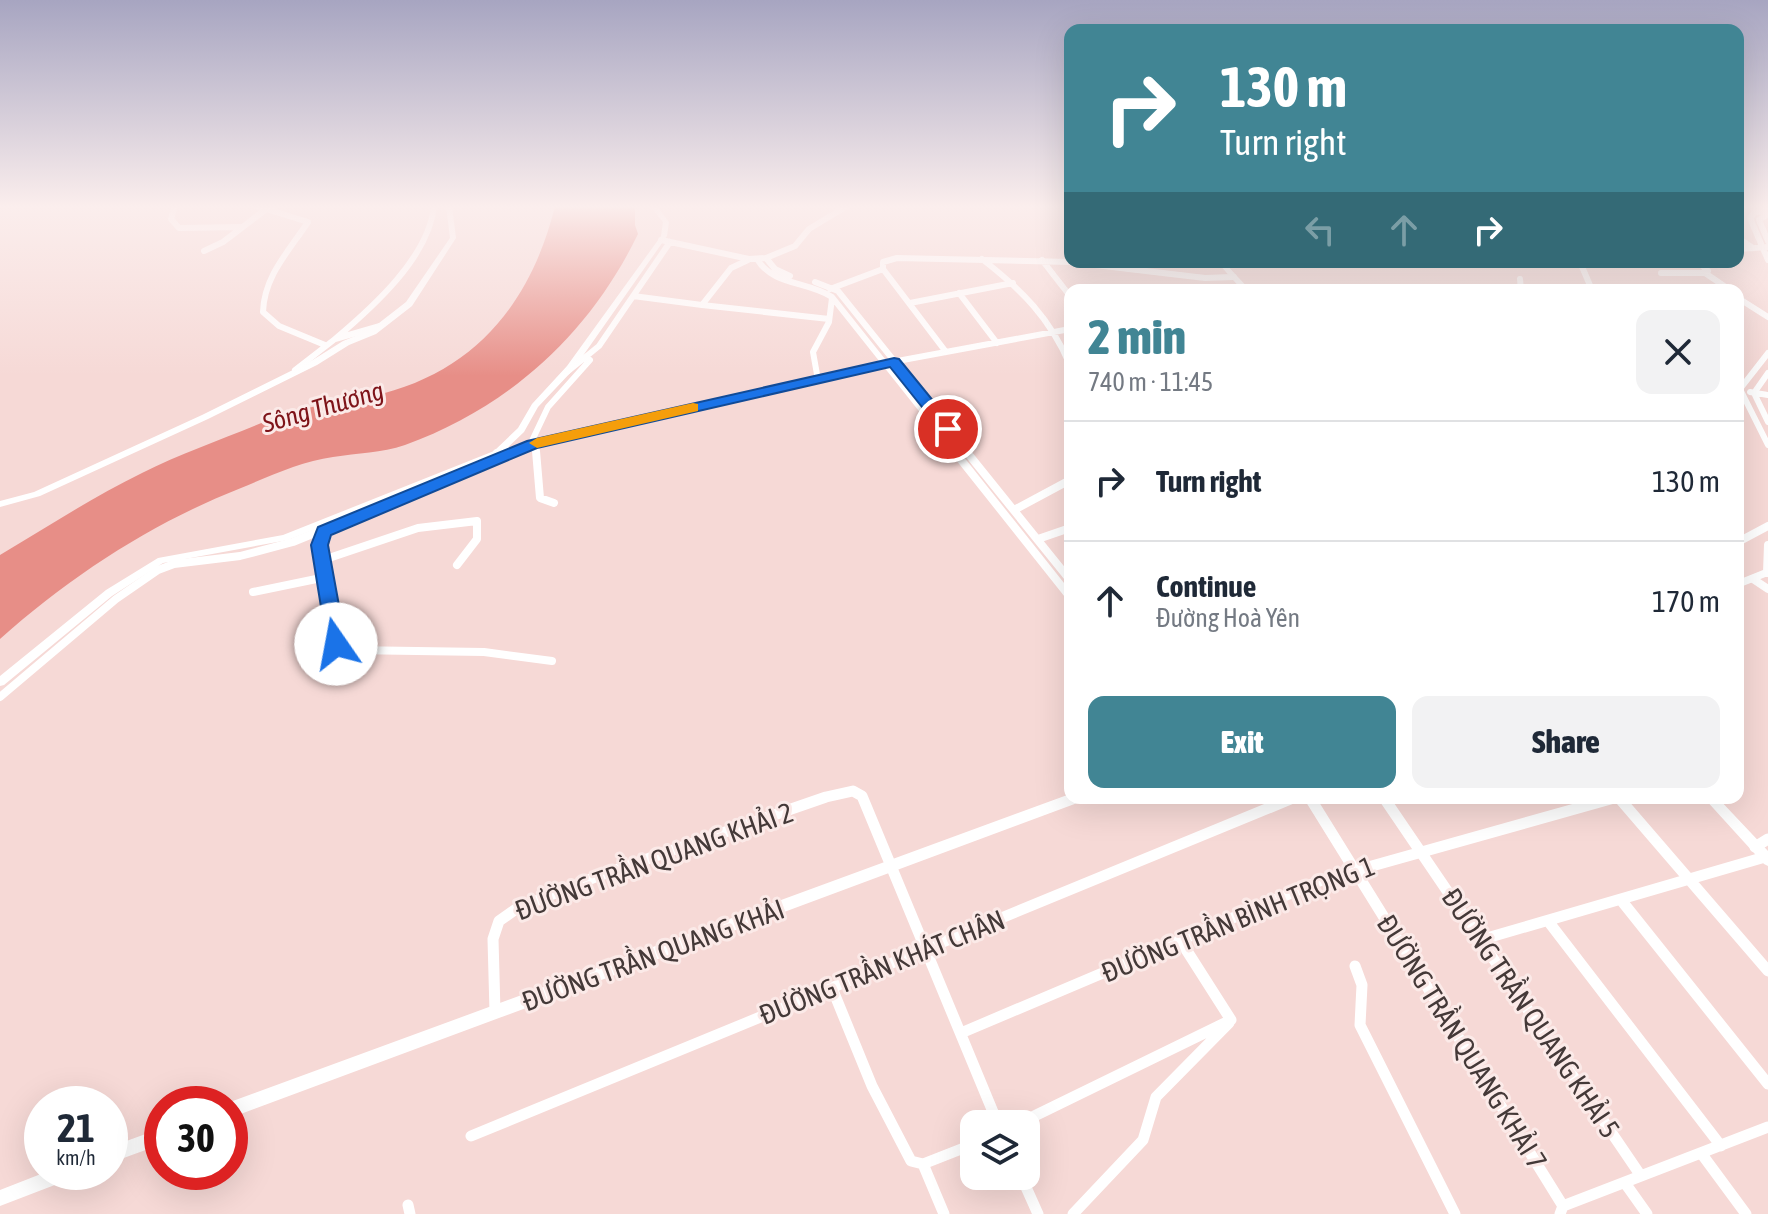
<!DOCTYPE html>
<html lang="en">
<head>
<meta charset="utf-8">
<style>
  body { margin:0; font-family:"Asap Condensed",sans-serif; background:#f2f2f3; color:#1f2937; height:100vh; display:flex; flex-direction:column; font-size:30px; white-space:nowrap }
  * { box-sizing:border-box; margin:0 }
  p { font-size:26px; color:#747a83 }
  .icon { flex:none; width:44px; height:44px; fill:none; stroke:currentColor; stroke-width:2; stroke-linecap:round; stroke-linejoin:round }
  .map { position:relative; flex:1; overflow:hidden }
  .panel { position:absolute; left:1064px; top:284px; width:680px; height:520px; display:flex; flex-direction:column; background:#fff; border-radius:16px; box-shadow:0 8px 32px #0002 }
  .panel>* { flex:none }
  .guide { position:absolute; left:1064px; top:24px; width:680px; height:244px; border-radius:16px; box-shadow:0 8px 32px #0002; background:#418594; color:#fff; overflow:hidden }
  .buttons { position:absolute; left:960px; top:1110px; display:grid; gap:16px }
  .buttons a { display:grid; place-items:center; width:80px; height:80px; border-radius:16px; background:#fff; box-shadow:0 8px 32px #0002; font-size:40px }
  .speed { position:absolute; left:24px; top:1086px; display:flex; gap:16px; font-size:40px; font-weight:700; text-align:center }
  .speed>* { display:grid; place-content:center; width:104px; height:104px; border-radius:50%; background:#fff; box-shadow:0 8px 32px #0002; line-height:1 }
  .speed small { font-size:20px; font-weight:400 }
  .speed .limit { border:12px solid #d22; background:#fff; color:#111 }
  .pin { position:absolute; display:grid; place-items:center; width:68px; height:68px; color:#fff; margin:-34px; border:4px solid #fff; border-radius:50%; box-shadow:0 2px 8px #0007 }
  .me { position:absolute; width:88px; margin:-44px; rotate:348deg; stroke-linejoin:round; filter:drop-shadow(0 0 6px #0008) }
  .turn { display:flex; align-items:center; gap:28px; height:168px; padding:0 24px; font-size:36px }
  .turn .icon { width:104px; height:104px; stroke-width:2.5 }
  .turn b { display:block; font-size:56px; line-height:68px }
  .lanes { display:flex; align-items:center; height:76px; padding:0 24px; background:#0003; justify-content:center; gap:40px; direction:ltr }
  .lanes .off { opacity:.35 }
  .round { display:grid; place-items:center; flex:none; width:84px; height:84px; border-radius:16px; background:#f2f2f3 }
  .overview { display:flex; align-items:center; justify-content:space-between; height:136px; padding:0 24px }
  h1 { font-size:48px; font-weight:800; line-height:60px; color:#418594 }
  .primary-button { display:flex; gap:16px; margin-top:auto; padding:16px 24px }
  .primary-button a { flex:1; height:92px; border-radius:16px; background:#418594; color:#fff; font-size:32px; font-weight:800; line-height:92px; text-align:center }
  .primary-button a+a { background:#f2f2f3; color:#1f2937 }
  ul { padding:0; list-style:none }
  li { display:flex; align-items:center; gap:24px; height:120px; padding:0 24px; border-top:2px solid #e0e1e3 }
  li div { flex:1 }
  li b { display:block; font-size:30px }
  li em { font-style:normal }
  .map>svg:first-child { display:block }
</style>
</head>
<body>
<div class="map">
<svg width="1768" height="1214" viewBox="0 0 1768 1214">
  <rect width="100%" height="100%" fill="#f6d9d6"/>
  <path fill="#e78e87" d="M 555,206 L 635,206 L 635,225 L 638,234 C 590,333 510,407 405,445 C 381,453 358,453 333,457 C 302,461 270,476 241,488 C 152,523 72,575 0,639 L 0,555 C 47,527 93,497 142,473 C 184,452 229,437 271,419 C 304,405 338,404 372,396 C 473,374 531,304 555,206 Z"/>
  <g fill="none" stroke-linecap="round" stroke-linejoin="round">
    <path stroke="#fff" stroke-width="6" d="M 175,206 L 171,219 L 179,228 L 241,227
      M 257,206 L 308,222 C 289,251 264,276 263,312 L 279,326 L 325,345
      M 1768,211 L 1755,212 L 1750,218 L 1768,260
      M 1768,214 L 1759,220 L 1768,241
      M 1738,238 L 1753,248
      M 661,240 L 749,259 L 766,258 L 795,246 L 809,229 L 847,206
      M 1738,249 L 1768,247
      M 204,251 L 223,242 L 265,210
      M 766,258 L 775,269 L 790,276
      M 757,259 C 773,286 808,281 832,297 L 956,453
      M 982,259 C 1022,290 1050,318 1070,365
      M 748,260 L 731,268 L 702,305 L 829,319
      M 1042,260 L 1070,296
      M 1070,262 L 1205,278 L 1234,277
      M 1580,262 L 1592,290
      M 1585,262 L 1639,262
      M 1698,262 L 1708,271 L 1705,273 L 1730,290
      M 883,269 L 946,352
      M 1661,273 L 1705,273
      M 1520,279 L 1521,290
      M 815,282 L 838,291 L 968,453
      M 830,289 L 883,269 L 883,262 L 897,258 L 1070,262
      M 959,293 L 997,343
      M 633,296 L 702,305
      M 1738,298 L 1768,317
      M 910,303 L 1013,283
      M 335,339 C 373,307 429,257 434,206
      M 295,370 L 335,339 L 380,326
      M 567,372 L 599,346 L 670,242
      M 1768,373 L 1754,393 L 1768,422
      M 818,380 L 813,352 L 829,322 L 832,298
      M 1740,389 L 1768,445
      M 1740,389 L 1768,353
      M 1750,392 L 1768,395
      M 534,444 L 536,453
      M 530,445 L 548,407 L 590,360
      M 497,453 L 892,362 L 1070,329
      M 510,453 L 532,444"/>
    <path stroke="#fff" stroke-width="8" d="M 536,451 L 540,498 L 554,503
      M 954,451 L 1070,597
      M 966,451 L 1070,580
      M 497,453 L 506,451
      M 1014,510 L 1070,480
      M 326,528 L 319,545 L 323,560 L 418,528 L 477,521 L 477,539 L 457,565
      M 1038,539 L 1070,528
      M 1738,542 L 1768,526
      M 323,560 L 333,634 L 336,644 L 349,650 L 484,652 L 552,661
      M 1767,573 L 1768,545
      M 1753,579 L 1768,589
      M 253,592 L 326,577
      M 0,697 L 116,599 L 158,570 L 174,564 L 240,556 L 293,542 L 515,451"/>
    <path stroke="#fff" stroke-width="11" d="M 1310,798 L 1563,1206
      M 1384,798 L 1641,1176
      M 1619,798 L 1768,971
      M 1755,847 L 1768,839
      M 1621,900 L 1768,1084
      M 1548,921 L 1721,1146
      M 1480,940 L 1765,857
      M 1355,966 L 1362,985 L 1360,1025 L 1455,1214
      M 832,988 L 872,1086 L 911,1161 L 923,1164 L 974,1144
      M 495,1012 L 493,939 L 499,921 L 516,909 L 598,876 L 826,797 L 853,791 L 862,796 L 998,1124
      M 961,1033 L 1322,880 L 1614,798
      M 1018,1124 L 1231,1020 L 1180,940
      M 471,1136 L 1293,798
      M 1701,1153 L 1746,1214
      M 923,1164 L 944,1214
      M 1021,1176 L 1038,1214
      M 1625,1183 L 1647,1214
      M 408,1205 L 410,1214
      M 1073,1214 L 1143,1140 L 1156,1097 L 1229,1023
      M 1560,1214 L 1563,1206 L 1768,1127"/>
    <path fill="#fff" fill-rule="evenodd" d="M 446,206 L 452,206 L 456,238 L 412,306 L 376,334 L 349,345 L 317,365 L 208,419 L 40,496 L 0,507 L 0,501 L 34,492 L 202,415 L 311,361 L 343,341 L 370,330 L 406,302 L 450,238 Z
      M 650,206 L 657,206 L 669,222 L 667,236 L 573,370 L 538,407 L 524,432 L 500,455 L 288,540 L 163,563 L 112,596 L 4,685 L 0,686 L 0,676 L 106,590 L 158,558 L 283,535 L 494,451 L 518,428 L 532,404 L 567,366 L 661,236 L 663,222 Z
      M 1217,262 L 1224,262 L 1250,290 L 1242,290 Z
      M 1704,798 L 1718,798 L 1768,851 L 1768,866 L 1764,864 Z"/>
    <path fill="#fff" fill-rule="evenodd" d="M 1768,568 L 1768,576 L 1738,588 L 1738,580 Z
      M 1070,794 L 1070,798 L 1081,798 L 1080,802 L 230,1118 L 230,1104 L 225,1104 L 230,1102 Z
      M 162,1128 L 162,1144 L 110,1163 L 110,1147 Z
      M 46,1172 L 75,1172 L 73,1178 L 0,1206 L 0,1190 Z"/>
  </g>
  <linearGradient id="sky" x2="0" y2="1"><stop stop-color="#a7a5c1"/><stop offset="0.55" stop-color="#fbeeed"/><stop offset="1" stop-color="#fbeeed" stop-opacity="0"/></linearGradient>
  <rect width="1768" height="376" fill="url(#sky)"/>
  <path fill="#1a73e8" stroke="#114b97" stroke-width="2" d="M 894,358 L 899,359 L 953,425 L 953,432 L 942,432 L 890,367 L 537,448 L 331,535 L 328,545 L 346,644 L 343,649 L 330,649 L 327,644 L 311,545 L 318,527 L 527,441 Z"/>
  <path fill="#f59e0b" d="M 693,403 L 698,404 L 698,411 L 537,448 L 529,443 L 537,438 Z"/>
  <g text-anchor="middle" stroke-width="6" stroke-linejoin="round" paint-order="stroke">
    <g font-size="26" font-style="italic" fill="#7e1319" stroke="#fbeae8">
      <text transform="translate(323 407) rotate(-16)" y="9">Sông Thương</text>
    </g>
    <g font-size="28" fill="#443938" stroke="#fbeae8">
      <text transform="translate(654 861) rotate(-20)" y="10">ĐƯỜNG TRẦN QUANG KHẢI 2</text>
      <text transform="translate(1238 919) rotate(-22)" y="10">ĐƯỜNG TRẦN BÌNH TRỌNG 1</text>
      <text transform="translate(653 955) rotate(-20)" y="10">ĐƯỜNG TRẦN QUANG KHẢI</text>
      <text transform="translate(882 967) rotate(-22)" y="10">ĐƯỜNG TRẦN KHÁT CHÂN</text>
      <text transform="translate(1531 1013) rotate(56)" y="10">ĐƯỜNG TRẦN QUANG KHẢI 5</text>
      <text transform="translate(1462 1042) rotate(58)" y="10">ĐƯỜNG TRẦN QUANG KHẢI 7</text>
    </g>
  </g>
</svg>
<div class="buttons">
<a><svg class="icon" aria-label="layers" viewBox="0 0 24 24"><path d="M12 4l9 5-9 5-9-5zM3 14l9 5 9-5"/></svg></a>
</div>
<div class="speed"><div>21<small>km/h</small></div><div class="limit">30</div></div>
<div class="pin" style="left:948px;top:429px;background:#d93025"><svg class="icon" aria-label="arrive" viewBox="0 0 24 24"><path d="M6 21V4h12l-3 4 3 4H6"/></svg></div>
<svg class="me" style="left:336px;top:644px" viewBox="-20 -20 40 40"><circle r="19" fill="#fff"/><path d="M0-13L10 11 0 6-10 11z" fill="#1a73e8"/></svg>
<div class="guide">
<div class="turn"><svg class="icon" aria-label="right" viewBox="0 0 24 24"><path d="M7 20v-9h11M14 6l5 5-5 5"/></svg><div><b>130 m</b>Turn right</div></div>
<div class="lanes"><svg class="icon off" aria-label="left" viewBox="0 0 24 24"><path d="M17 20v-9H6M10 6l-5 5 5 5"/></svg><svg class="icon off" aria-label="ahead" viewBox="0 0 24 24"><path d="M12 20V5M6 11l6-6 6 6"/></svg><svg class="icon" aria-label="right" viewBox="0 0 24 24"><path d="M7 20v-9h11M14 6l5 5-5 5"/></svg></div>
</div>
<section class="panel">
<div class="overview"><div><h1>2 min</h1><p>740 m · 11:45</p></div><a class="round"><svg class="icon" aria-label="close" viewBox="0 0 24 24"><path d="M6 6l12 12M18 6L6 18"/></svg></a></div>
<ul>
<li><svg class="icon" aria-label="right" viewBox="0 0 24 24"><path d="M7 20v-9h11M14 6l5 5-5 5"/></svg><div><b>Turn right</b></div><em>130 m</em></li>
<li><svg class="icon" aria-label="ahead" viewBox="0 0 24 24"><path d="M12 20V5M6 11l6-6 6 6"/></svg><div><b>Continue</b><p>Đường Hoà Yên</p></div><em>170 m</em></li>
</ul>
<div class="primary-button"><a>Exit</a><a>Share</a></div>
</section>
</div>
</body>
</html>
